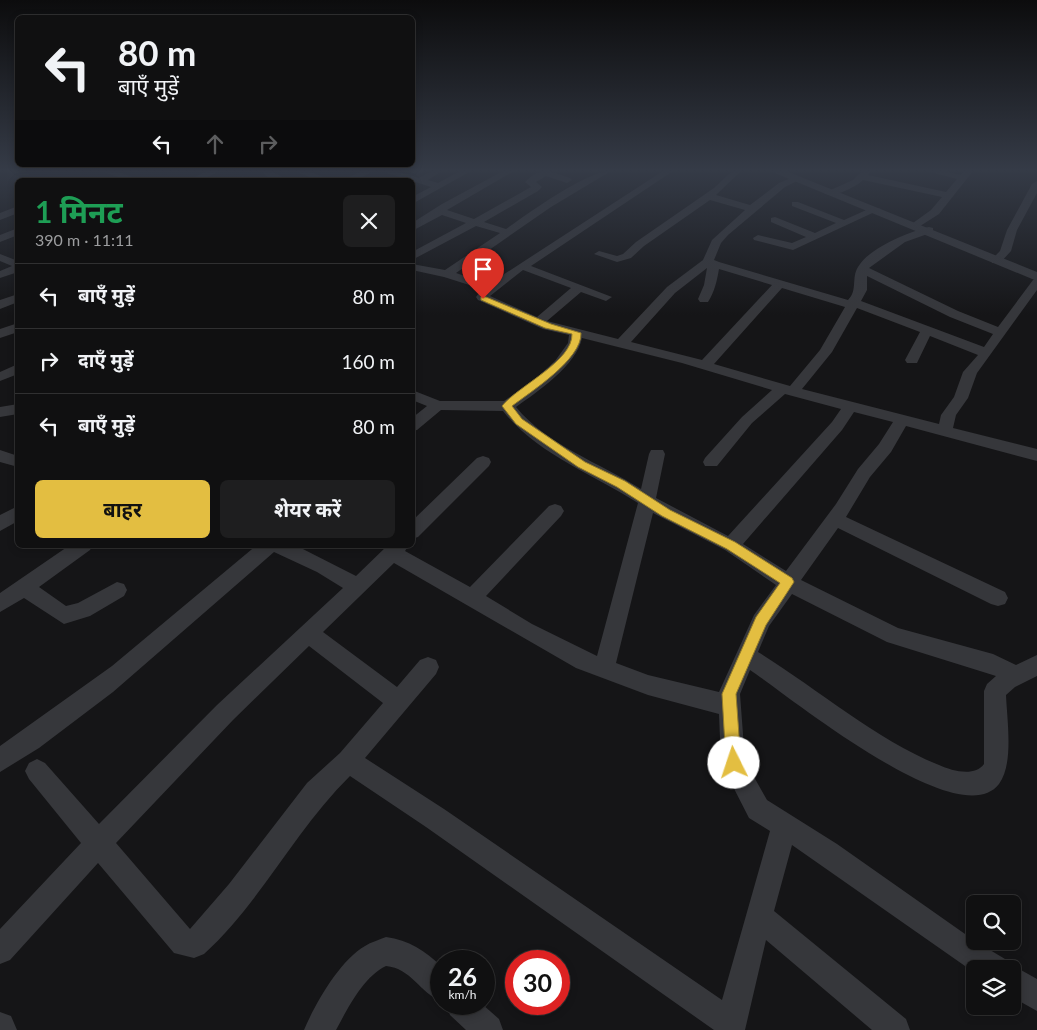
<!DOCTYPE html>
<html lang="hi">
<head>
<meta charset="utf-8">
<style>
  body { margin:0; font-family:Lato,"Noto Sans Devanagari",sans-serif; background:#1e1e1f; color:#f1f3f6; height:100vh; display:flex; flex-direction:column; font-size:19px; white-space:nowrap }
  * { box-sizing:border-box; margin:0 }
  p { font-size:16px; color:#9c9d9f }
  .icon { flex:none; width:28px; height:28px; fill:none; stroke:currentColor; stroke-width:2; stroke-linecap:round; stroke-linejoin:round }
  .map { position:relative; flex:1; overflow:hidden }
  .drawer { position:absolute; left:15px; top:178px; width:400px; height:370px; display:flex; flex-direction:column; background:#101011; border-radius:8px; box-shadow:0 2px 8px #0003,0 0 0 1px #303031 }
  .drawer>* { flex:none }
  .banner { position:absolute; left:15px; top:15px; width:400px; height:152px; border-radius:8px; box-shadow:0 2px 8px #0003,0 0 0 1px #303031; background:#101011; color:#f1f3f6; overflow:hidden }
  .buttons { position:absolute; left:966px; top:895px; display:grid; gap:10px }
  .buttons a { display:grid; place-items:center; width:55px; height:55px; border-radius:8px; background:#101011; box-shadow:0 2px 8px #0003,0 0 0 1px #303031; font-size:25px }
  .speed { position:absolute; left:430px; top:950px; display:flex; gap:10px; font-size:25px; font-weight:700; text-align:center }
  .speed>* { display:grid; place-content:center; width:65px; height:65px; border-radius:50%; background:#101011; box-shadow:0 2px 8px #0003,0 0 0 1px #303031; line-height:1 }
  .speed small { font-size:12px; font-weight:400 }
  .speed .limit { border:8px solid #d22; background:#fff; color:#111 }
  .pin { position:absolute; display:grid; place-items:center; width:42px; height:42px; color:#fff; margin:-51px -21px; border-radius:50% 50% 50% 0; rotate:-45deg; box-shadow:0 0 5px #0007 }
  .pin .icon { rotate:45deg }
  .me { position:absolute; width:55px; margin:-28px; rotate:356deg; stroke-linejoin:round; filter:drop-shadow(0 0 4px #0008) }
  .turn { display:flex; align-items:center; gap:18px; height:105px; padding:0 20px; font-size:22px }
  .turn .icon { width:65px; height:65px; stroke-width:2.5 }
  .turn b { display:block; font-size:35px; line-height:42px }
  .lanes { display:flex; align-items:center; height:48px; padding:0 20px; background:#0003; justify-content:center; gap:25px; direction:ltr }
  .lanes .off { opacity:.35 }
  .round { display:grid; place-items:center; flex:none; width:52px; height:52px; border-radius:8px; background:#1e1e1f }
  .summary { display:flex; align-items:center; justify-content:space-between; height:85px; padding:0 20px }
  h1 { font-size:30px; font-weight:700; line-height:38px; color:#1e9e55 }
  .action { display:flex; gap:10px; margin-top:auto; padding:10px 20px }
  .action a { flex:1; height:58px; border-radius:8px; background:#e3be41; color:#111; font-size:20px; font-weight:700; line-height:58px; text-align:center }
  .action a+a { background:#1e1e1f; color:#f1f3f6 }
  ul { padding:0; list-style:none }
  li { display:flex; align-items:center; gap:15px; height:65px; padding:0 20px; border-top:1px solid #303031 }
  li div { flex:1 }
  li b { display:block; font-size:19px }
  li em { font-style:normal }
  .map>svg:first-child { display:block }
</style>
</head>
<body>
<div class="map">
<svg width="1037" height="1030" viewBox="0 0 1037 1030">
  <rect width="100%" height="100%" fill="#151517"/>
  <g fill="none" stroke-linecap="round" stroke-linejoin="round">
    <path fill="#36373b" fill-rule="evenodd" d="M 101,171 L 115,171 L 142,180 L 127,180 Z
      M 208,171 L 220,171 L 201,180 L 188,180 Z
      M 262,171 L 271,171 L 288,180 C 277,180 268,181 262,171 Z
      M 295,171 L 308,171 L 331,180 L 317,180 Z
      M 362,171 L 374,171 L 356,180 L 343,180 Z
      M 381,171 L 395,171 L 419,178 L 431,171 L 442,171 L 428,180 L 438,183 L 460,171 L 471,171 L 412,204 L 412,197 L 431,187 Z
      M 503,171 L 514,171 L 447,210 L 474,219 L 531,187 L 525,182 C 542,165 551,172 570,178 L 572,180 L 567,183 L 546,176 L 536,182 L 542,187 L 538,191 L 484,222 L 506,229 C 529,213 586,171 611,171 L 551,207 L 456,273 L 489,284 L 663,171 L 673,171 L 531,266 L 612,297 L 606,301 L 581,292 L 547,321 L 618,339 L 667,287 L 703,260 L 712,240 L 745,210 L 710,200 L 644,246 L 631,258 L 617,262 L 594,254 L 599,251 L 617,256 L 623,254 L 636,242 L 714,188 L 732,171 L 741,171 L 716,195 L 750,205 L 779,183 L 796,176 L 801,179 L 785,187 L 728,235 L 721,243 L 714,260 L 719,262 L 848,300 C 858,290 851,278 858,267 C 869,248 908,232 929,227 L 933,228 L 933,232 L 905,242 L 869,268 L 958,311 L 998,327 L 1033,280 L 1037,278 L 1037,290 L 977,373 L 968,398 L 956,415 L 953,428 L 1037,449 L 1037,461 L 906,426 L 891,452 L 870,477 L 846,517 L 1005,592 L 1008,598 L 1005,604 L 998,606 L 991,604 L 838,528 L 801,580 L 898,628 L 993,654 L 1016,665 L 1037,655 L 1037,676 L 1015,687 L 1006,695 C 1007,720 1014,764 999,784 C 959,836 788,695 750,670 L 740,694 L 745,761 L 767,800 L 837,844 L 975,941 L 1005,959 L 1009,967 L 1012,965 L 1037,979 L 1037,1011 L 1012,997 L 1012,969 L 975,969 L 975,973 L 792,845 L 774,911 L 906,1019 L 910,1030 L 872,1030 L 766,940 L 745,1030 L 714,1030 L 426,827 L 350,776 C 295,830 261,902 204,954 L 194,958 L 174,953 L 98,863 L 10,960 L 0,964 L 0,929 L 81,843 L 29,779 L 25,771 L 29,763 L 37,759 L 45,763 L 99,824 L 217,705 L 343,588 L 317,572 L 274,552 L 113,692 L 39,748 L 0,772 L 0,746 L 112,666 L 257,545 L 295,545 L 356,576 L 388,545 L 409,545 L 405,551 L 470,587 L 549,506 L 555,504 L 561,506 L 564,511 L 561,516 L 486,596 L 532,624 L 597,656 L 638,503 C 593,474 537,454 503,411 L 441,410 L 417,430 L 412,431 L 412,418 L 427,406 L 412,400 L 412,390 L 440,401 L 504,401 L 533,381 L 555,361 L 568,343 L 569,335 L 543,329 L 478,300 L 476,297 L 482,289 L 444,277 L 412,270 L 412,264 L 445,270 L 500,233 L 476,226 L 412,260 L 412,252 L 466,223 L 442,215 L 412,231 L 412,223 L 442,204 ZM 707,268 L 704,285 L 698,299 L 700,302 L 708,302 C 715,291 717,280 719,269 L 772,285 L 702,360 L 631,342 L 675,293 ZM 523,270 L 571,288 L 537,317 L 490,296 ZM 867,276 L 950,317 L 993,334 L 984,347 L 861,301 L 867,290 ZM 782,288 L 845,307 L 820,350 L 790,386 L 714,364 ZM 857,308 L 920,332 L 905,360 L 907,363 L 917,363 L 930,336 L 978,355 L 963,372 L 954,397 L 941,415 L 939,424 L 802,389 L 832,352 ZM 582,338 L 682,363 L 772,390 L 742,417 L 705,458 L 703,462 L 705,466 L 717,466 L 752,423 L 785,394 L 841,409 L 832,422 L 728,536 L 656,498 L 665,454 L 663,450 L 651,450 L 649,454 L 641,489 C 600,463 547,445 516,407 C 537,392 577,365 582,338 ZM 854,412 L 893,422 L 879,444 L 858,469 L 836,504 L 786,571 L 743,544 L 842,430 ZM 653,513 L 725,550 L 776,585 L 754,615 L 719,692 L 648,675 L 616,663 ZM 394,563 L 576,668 L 648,695 L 719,714 L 721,763 L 725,771 L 749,818 L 770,831 L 722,1000 L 444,809 L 365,758 L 436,674 L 439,667 L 436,660 L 428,657 L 420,660 L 397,687 L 323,632 ZM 792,594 L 887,642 L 996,676 L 987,684 L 984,691 L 984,764 C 975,777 952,771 939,765 C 878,741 815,687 758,652 L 769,626 ZM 309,646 L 383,703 L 340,753 L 307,783 L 229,884 L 190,929 L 116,843 L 233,720 Z
      M 862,171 L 871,171 L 868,175 L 946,192 L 957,179 L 927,171 L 943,171 L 961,175 L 964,171 L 973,171 L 939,214 L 917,228 L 913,227 L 913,223 L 931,210 L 942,197 L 863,180 C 856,187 832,199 824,193 L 853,180 Z
      M 243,176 L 247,180 L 235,180 Z
      M 1037,181 L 1037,193 L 1017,230 L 1011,251 L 1000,263 L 992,263 L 992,259 L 1000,251 L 1007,230 L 1032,184 Z
      M 792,202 L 798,202 L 844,220 L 873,207 L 881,209 L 793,250 L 754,240 L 753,238 L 758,235 L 792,243 L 806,237 L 771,222 L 771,218 L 775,217 L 815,233 L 836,223 L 792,206 Z
      M 18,206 L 18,213 L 0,220 L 0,213 Z
      M 18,228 L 18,235 L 0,242 L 0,235 Z
      M 0,254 L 18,261 L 18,272 L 0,278 L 0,271 L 12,266 L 0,261 Z
      M 18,294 L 18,302 L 0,309 L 0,300 Z
      M 18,323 L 18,332 L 0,338 L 0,329 Z
      M 18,364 L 18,374 L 0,381 L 0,372 Z
      M 18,404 L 18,414 L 0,417 L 0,407 Z
      M 0,450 L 18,456 L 18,467 L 0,462 Z
      M 483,456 L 489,458 L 491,462 L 489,466 L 418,537 L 412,539 L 412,521 L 477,458 Z
      M 18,506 L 18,521 L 0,531 L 0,515 Z
      M 70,545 L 93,545 L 90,550 L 39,587 L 66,606 L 78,603 L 117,582 L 124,584 L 127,590 L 124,596 L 90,616 L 64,624 L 24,598 L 0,612 L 0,593 Z
      M 386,937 C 409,940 425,951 441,966 L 441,1001 C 420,993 411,968 386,966 C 363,977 348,1008 336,1030 L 304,1030 C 315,1004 340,960 365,946 C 371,942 379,940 386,937 Z
      M 446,1004 L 482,1004 L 499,1019 L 503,1030 L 466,1030 L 450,1015 Z
      M 0,1012 L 11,1016 L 17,1030 L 0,1030 Z"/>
    <path fill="#36373b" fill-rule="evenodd" d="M 770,171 L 786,171 L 1037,272 L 1037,281 Z"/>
  </g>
  <linearGradient id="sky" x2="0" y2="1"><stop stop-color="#0c0c0d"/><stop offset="0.54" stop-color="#353b47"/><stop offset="1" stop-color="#353b47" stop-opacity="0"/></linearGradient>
  <rect width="1037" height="315" fill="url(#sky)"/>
  <path fill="#e3be41" stroke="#947c2a" d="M 481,297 L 486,297 L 551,324 L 581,333 C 582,359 532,391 512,406 L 522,419 L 585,462 L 625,481 L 670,510 L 735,542 L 792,578 L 794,582 L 792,585 L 766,625 L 736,694 L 741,763 L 739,768 L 734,771 L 728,768 L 726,763 L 722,694 L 756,617 L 780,583 L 727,549 L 662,516 L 617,487 L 578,467 L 516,424 L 502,406 C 518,386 573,361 572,334 L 545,328 L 481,300 Z"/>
</svg>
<div class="buttons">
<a><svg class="icon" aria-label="search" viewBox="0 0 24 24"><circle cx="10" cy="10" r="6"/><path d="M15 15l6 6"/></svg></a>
<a><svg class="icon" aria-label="layers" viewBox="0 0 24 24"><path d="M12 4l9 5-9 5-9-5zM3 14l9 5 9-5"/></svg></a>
</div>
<div class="speed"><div>26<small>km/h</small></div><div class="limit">30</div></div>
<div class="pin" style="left:483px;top:299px;background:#d93025"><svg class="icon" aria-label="arrive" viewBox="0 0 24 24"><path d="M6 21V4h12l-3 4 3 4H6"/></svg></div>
<svg class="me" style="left:734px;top:763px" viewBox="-20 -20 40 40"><circle r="19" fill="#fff"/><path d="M0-13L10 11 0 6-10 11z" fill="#e3be41"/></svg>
<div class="banner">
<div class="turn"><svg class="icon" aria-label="left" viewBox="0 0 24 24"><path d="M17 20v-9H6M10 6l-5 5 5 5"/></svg><div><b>80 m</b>बाएँ मुड़ें</div></div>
<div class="lanes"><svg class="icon" aria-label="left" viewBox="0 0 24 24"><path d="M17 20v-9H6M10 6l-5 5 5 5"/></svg><svg class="icon off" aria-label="ahead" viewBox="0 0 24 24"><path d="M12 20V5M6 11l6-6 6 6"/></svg><svg class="icon off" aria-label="right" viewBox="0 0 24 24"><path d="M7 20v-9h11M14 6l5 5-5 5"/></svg></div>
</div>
<section class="drawer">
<div class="summary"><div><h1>1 मिनट</h1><p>390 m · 11:11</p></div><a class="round"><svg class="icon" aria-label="close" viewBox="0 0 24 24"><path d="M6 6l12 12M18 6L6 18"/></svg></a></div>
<ul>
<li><svg class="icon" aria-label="left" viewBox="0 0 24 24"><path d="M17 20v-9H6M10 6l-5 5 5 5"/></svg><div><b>बाएँ मुड़ें</b></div><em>80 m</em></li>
<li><svg class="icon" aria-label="right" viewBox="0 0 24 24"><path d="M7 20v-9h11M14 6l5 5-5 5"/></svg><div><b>दाएँ मुड़ें</b></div><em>160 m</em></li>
<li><svg class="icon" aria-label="left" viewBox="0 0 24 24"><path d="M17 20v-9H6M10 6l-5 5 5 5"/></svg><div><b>बाएँ मुड़ें</b></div><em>80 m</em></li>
</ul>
<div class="action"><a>बाहर</a><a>शेयर करें</a></div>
</section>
</div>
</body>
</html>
